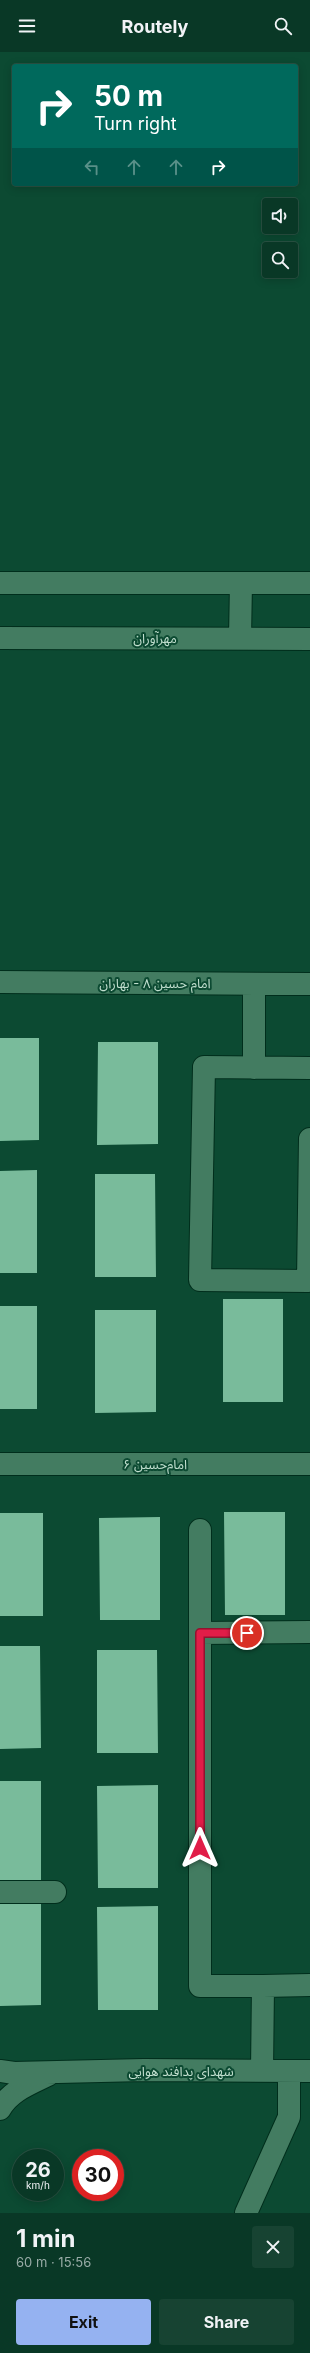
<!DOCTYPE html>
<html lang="en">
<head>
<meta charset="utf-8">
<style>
  body { margin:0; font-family:Inter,"Noto Sans Arabic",sans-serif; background:#174332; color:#f1f3f6; height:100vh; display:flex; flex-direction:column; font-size:15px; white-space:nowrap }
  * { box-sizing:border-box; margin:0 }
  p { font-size:13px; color:#99aca7 }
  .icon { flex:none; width:22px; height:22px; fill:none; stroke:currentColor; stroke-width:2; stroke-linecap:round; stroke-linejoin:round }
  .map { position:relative; height:2161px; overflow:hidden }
  .side { display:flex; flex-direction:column; background:#093826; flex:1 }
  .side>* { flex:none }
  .banner { position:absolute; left:12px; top:12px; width:286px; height:122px; border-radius:4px; box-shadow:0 2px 10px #0003,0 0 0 1px #295243; background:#00695c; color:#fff; overflow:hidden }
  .fabs { position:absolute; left:262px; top:146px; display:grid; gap:8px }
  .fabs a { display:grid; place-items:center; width:36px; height:36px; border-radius:4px; background:#093826; box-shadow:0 2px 10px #0003,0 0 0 1px #295243; font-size:20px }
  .speed { position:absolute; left:12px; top:2097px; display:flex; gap:8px; font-size:20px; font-weight:700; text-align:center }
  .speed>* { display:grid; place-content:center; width:52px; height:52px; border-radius:50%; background:#093826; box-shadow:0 2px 10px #0003,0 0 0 1px #295243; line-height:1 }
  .speed small { font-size:10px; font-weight:400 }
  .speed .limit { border:6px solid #d22; background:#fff; color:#111 }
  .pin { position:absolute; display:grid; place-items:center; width:34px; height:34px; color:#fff; margin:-17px; border:2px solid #fff; border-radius:50%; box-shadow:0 1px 4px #0007 }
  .me { position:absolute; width:44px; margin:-22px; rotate:0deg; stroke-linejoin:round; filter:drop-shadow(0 0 3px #0008) }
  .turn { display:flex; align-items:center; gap:14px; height:84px; padding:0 16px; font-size:18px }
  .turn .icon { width:52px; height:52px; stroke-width:2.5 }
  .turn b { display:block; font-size:28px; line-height:34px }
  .lanes { display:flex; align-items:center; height:38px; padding:0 16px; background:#0003; justify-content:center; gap:20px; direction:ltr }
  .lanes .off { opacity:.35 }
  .round { display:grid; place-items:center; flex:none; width:42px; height:42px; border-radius:4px; background:#174332 }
  .summary { display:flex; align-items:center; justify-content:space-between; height:68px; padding:0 16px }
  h1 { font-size:24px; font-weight:700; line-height:30px }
  .primary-button { display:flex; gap:8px; margin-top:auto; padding:8px 16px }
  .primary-button a { flex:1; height:46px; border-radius:4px; background:#95b2f1; color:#111; font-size:16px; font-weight:700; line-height:46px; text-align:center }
  .primary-button a+a { background:#174332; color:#f1f3f6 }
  header { display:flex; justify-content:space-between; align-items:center; height:52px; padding:0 16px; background:#093826; font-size:18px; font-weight:700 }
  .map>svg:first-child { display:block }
</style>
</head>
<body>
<header><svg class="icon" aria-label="menu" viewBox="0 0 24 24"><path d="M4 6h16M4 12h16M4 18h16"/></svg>Routely<svg class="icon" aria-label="search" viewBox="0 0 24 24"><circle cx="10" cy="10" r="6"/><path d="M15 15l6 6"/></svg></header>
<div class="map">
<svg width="310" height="2161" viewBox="0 0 310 2161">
  <rect width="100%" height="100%" fill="#0c4a32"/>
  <path fill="#79bb9b" d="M 0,986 L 39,986 L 39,1088 L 0,1089 Z
    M 98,990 L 158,990 L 158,1092 L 97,1093 Z
    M 37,1118 L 37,1221 L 0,1221 L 0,1119 Z
    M 95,1122 L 155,1122 L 156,1225 L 95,1225 Z
    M 223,1247 L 283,1247 L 283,1350 L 223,1350 Z
    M 0,1254 L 37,1254 L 37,1357 L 0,1357 Z
    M 95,1258 L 156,1258 L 156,1360 L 95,1361 Z
    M 224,1460 L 285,1460 L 285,1563 L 225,1563 Z
    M 0,1461 L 43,1461 L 43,1564 L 0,1564 Z
    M 160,1465 L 160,1568 L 100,1568 L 99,1466 Z
    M 0,1594 L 40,1594 L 41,1696 L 0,1697 Z
    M 97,1598 L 157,1598 L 158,1701 L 97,1701 Z
    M 0,1729 L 41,1729 L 41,1832 L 0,1832 Z
    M 158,1733 L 158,1836 L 98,1836 L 97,1734 Z
    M 0,1851 L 41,1851 L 41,1953 L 0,1954 Z
    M 158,1854 L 158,1958 L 98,1958 L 97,1855 Z"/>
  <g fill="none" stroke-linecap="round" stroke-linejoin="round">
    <defs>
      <path id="minor" d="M 0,531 L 310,531
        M 0,586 L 310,587
        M 240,586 L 241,531
        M 0,930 L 310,932
        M 254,932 L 254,1016
        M 310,1016 L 204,1015 L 200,1228 L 308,1229 L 310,1087
        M 0,1412 L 310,1412
        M 200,1478 L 200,1934 L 263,1934
        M 200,1581 L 310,1580
        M 0,1840 L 55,1840
        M 0,2019 L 14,2021 L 144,2018 L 310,2019
        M 262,2019 L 263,1934 L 310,1933
        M 0,2057 C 10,2039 30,2032 48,2023
        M 246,2161 L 289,2065 L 289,2019"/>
    </defs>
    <use href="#minor" stroke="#002e1c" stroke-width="24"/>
    <use href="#minor" stroke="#437c61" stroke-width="22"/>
  </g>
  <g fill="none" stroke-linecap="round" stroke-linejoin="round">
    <defs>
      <path id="route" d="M 200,1796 L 200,1581 L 247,1581"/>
    </defs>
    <use href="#route" stroke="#92132f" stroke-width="10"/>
    <use href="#route" stroke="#e11d48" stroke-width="7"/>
  </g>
  <g text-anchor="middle" stroke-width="4" stroke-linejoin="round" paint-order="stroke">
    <g font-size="13" fill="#c2dfcf" stroke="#0c4a32">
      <text x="155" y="591">مهرآوران</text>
      <text x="155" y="936">امام حسین ۸ - بهاران</text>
      <text x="155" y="1417">امام‌حسین ۶</text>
      <text x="181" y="2024">شهدای پدافند هوایی</text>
    </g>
  </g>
</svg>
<div class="fabs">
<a><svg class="icon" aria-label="sound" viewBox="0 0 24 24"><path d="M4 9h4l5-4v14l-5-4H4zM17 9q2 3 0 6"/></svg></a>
<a><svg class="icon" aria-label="search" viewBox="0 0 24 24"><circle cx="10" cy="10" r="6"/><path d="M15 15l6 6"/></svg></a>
</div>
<div class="speed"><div>26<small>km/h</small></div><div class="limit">30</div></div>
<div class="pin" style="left:247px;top:1581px;background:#d93025"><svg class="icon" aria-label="arrive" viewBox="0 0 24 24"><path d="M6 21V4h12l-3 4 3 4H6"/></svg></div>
<svg class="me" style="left:200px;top:1796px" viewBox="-20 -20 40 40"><path d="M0-17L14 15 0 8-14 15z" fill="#e11d48" stroke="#fff" stroke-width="4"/></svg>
<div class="banner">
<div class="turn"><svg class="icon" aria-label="right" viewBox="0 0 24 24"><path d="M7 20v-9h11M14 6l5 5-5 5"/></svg><div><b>50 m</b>Turn right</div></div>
<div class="lanes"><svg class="icon off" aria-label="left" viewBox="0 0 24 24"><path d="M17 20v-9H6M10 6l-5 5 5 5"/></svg><svg class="icon off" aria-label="ahead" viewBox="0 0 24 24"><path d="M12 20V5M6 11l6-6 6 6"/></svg><svg class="icon off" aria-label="ahead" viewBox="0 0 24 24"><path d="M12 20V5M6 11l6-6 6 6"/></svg><svg class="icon" aria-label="right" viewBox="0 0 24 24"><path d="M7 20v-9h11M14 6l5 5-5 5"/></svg></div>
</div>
</div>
<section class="side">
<div class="summary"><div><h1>1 min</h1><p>60 m · 15:56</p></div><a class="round"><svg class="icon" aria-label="close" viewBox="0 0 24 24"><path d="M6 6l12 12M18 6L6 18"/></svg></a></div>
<div class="primary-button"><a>Exit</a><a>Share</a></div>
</section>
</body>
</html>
